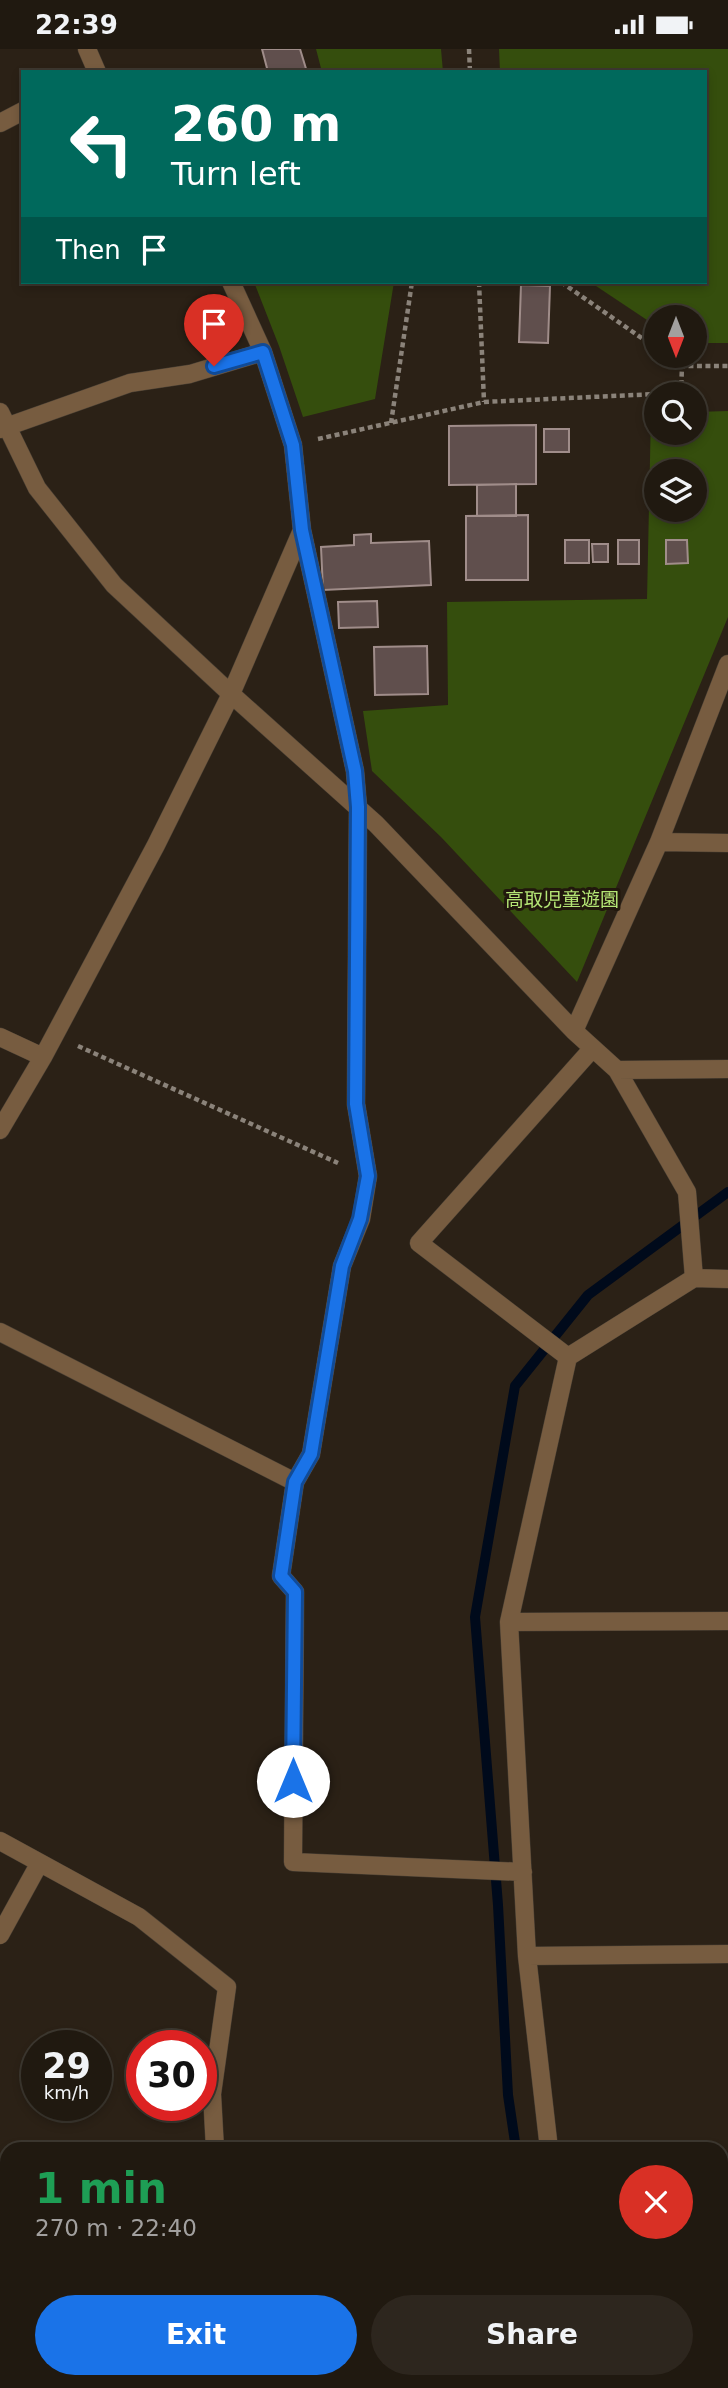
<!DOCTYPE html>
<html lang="en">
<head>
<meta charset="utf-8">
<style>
  body { margin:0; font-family:"DejaVu Sans","Noto Sans JP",sans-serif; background:#2d261e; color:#f1f3f6; height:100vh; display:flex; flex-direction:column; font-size:26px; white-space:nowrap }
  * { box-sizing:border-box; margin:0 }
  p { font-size:23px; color:#a2a09f }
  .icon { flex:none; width:38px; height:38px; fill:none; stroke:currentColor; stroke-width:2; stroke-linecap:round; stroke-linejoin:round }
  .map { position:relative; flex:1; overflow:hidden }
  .sheet { position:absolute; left:0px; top:2093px; width:728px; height:247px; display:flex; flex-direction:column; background:#201910; border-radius:21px 21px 0 0; box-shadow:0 4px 10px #0003,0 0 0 2px #3d3830 }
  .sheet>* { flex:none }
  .guide { position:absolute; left:21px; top:21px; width:686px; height:214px; border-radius:0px; box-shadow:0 4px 10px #0003,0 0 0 2px #3d3830; background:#00695c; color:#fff; overflow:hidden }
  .needle { width:46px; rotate:180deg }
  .fabs { position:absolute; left:644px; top:256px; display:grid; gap:14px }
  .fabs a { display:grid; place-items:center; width:63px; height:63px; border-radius:50%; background:#201910; box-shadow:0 4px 10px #0003,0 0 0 2px #3d3830; font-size:35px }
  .speed { position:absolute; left:21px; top:1981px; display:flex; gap:14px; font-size:35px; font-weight:700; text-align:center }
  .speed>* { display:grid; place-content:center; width:91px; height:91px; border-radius:50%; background:#201910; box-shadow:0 4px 10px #0003,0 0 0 2px #3d3830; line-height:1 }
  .speed small { font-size:18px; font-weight:400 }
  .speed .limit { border:10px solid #d22; background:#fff; color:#111 }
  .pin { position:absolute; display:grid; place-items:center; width:60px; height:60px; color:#fff; margin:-72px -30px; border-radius:50% 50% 50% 0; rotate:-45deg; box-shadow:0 0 7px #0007 }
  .pin .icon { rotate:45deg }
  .me { position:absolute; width:77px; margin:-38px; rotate:0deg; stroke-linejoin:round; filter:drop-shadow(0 0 5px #0008) }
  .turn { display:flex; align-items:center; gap:24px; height:147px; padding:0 35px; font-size:32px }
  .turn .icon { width:91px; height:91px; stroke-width:2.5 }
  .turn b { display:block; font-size:49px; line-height:60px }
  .then { display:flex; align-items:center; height:66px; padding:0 35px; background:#0003; gap:14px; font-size:26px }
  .round { display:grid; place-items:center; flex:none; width:74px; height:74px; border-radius:37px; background:#2d261e }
  .overview { display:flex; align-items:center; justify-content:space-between; height:119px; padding:0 35px }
  h1 { font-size:42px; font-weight:700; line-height:52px; color:#1e9e55 }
  .action { display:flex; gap:14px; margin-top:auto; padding:14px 35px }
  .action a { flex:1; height:80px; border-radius:42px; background:#1a73e8; color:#fff; font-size:28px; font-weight:700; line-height:80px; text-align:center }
  .action a+a { background:#2d261e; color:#f1f3f6 }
  .status { display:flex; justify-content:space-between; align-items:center; height:49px; padding:0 35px; background:#201910; direction:ltr }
  .status svg { height:19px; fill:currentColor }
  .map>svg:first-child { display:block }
</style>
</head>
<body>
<div class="status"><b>22:39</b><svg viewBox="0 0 49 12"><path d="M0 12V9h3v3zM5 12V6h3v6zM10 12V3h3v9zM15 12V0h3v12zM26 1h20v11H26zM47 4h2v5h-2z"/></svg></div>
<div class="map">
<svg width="728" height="2339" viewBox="0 0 728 2339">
  <rect width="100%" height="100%" fill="#2b2116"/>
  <path fill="#354e0d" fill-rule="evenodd" d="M 316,0 L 441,0 L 443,23 L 322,23 Z
    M 499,0 L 728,0 L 728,294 L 695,294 L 695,268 L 656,268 L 656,277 L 590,233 L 705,233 L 705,23 L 500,23 Z
    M 254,233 L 394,233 L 375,350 L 303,368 L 279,297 Z
    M 728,362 L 728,568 L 577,933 L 441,788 L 372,722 L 363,662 L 448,656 L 447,553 L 647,550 L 651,364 L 656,364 L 656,383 L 695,383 L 695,363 ZM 656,422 L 695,422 L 695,460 L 656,460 Z"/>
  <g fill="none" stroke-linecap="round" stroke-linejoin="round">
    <path stroke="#000a1b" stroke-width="10" d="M 516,2100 L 508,2046 L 498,1856 L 475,1568 L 515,1337 L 588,1246 L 728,1143
      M 546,2339 L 546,2333"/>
  </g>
  <path fill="#604f4d" stroke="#a08d8a" stroke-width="2" d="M 262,0 L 300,0 L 307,23 L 268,23 Z
    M 521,236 L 550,237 L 548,294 L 519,293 Z
    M 536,376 L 536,435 L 449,436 L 449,377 Z
    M 544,380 L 569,380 L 569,403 L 544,403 Z
    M 516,435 L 516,467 L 477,467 L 477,436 Z
    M 528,466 L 528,531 L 466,531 L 466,467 Z
    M 371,485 L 371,494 L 429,492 L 431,536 L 323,541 L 321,498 L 354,496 L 354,486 Z
    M 565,491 L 589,491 L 589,514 L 565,514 Z
    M 618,491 L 639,491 L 639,515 L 618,515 Z
    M 666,491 L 687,491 L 688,514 L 666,515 Z
    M 592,495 L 608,495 L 608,513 L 593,513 Z
    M 377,552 L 378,578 L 339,579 L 338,553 Z
    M 427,597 L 428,645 L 375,646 L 374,598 Z
    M 725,2254 L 728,2254 L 728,2339 L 725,2339 Z"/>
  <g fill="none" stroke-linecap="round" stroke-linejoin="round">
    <defs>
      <path id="minor" d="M 87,0 L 97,23
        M 0,74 L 23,62
        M 0,363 L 37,439 L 114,536 L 231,645 L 376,775 L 574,982 L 617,1021 L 687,1143 L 694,1229
        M 0,380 L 130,334 L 190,325 L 263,303
        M 302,481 L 355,722 L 358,758 L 356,1055 L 368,1127 L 361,1170 L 342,1217 L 311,1405 L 295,1433 L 281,1527 L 295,1543 L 293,1813 L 523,1823
        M 659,793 L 728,794
        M 574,982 L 659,793 L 728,615
        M 0,988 L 43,1008
        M 617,1021 L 728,1020
        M 0,1081 L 43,1008 L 156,796 L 231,645 L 302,481 L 293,396 L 263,303 L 231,233
        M 0,1283 L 295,1433
        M 568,1308 L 419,1194 L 592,1000
        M 509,1573 L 728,1572
        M 0,1792 L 139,1868 L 227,1938 L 212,2045 L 215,2100
        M 0,1886 L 39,1815
        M 527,1907 L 728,1905
        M 549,2100 L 527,1907 L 509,1573 L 568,1308 L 694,1229 L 728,1230
        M 721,2231 L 728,2231
        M 0,2267 L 7,2268
        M 426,2333 L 466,2339
        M 574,2333 L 574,2339"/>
    </defs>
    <use href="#minor" stroke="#473e33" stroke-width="19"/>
    <path stroke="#8b837a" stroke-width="4.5" stroke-dasharray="5 3.5" stroke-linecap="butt" d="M 469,0 L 470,23
      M 479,233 L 484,353
      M 561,233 L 656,299
      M 667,306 L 682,317
      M 672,345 L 681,344 L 682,317 L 728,317
      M 391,374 L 412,233
      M 318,390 L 484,353 L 656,345
      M 78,997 L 338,1114"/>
    <use href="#minor" stroke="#775c40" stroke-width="18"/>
  </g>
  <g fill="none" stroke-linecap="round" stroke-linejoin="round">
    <defs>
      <path id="route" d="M 214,317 L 263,303 L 293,396 L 302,481 L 355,722 L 358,758 L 356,1055 L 368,1127 L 360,1170 L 342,1217 L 311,1405 L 295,1433 L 281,1527 L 295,1543 L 293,1732"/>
    </defs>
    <use href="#route" stroke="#114b97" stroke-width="18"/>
    <use href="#route" stroke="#1a73e8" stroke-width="12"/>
  </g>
  <g text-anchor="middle" stroke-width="6" stroke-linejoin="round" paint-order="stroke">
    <g font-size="19" fill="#b4e575" stroke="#21170d">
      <text x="562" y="857">高取児童遊園</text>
    </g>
  </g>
</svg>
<div class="fabs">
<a><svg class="needle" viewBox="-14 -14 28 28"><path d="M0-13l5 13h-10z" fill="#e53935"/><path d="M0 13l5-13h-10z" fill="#a2a09f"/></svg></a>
<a><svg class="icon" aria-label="search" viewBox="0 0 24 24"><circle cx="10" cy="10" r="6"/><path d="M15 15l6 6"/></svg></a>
<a><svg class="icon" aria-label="layers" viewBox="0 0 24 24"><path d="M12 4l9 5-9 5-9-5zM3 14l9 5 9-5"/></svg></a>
</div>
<div class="speed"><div>29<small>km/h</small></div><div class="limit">30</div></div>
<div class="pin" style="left:214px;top:317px;background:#d93025"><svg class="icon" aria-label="arrive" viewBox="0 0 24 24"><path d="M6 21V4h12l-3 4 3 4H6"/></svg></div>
<svg class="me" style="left:293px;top:1732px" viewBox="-20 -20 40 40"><circle r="19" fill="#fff"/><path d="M0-13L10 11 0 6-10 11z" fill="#1a73e8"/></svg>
<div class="guide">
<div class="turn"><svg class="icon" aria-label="left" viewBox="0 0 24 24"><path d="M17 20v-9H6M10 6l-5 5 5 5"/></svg><div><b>260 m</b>Turn left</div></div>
<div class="then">Then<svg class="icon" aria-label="arrive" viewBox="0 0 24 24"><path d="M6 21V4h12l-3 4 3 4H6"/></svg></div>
</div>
<section class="sheet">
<div class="overview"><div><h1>1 min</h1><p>270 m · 22:40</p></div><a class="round" style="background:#d93025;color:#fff"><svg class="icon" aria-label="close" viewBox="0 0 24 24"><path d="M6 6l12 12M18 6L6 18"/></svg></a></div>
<div class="action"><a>Exit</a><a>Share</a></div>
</section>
</div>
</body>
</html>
